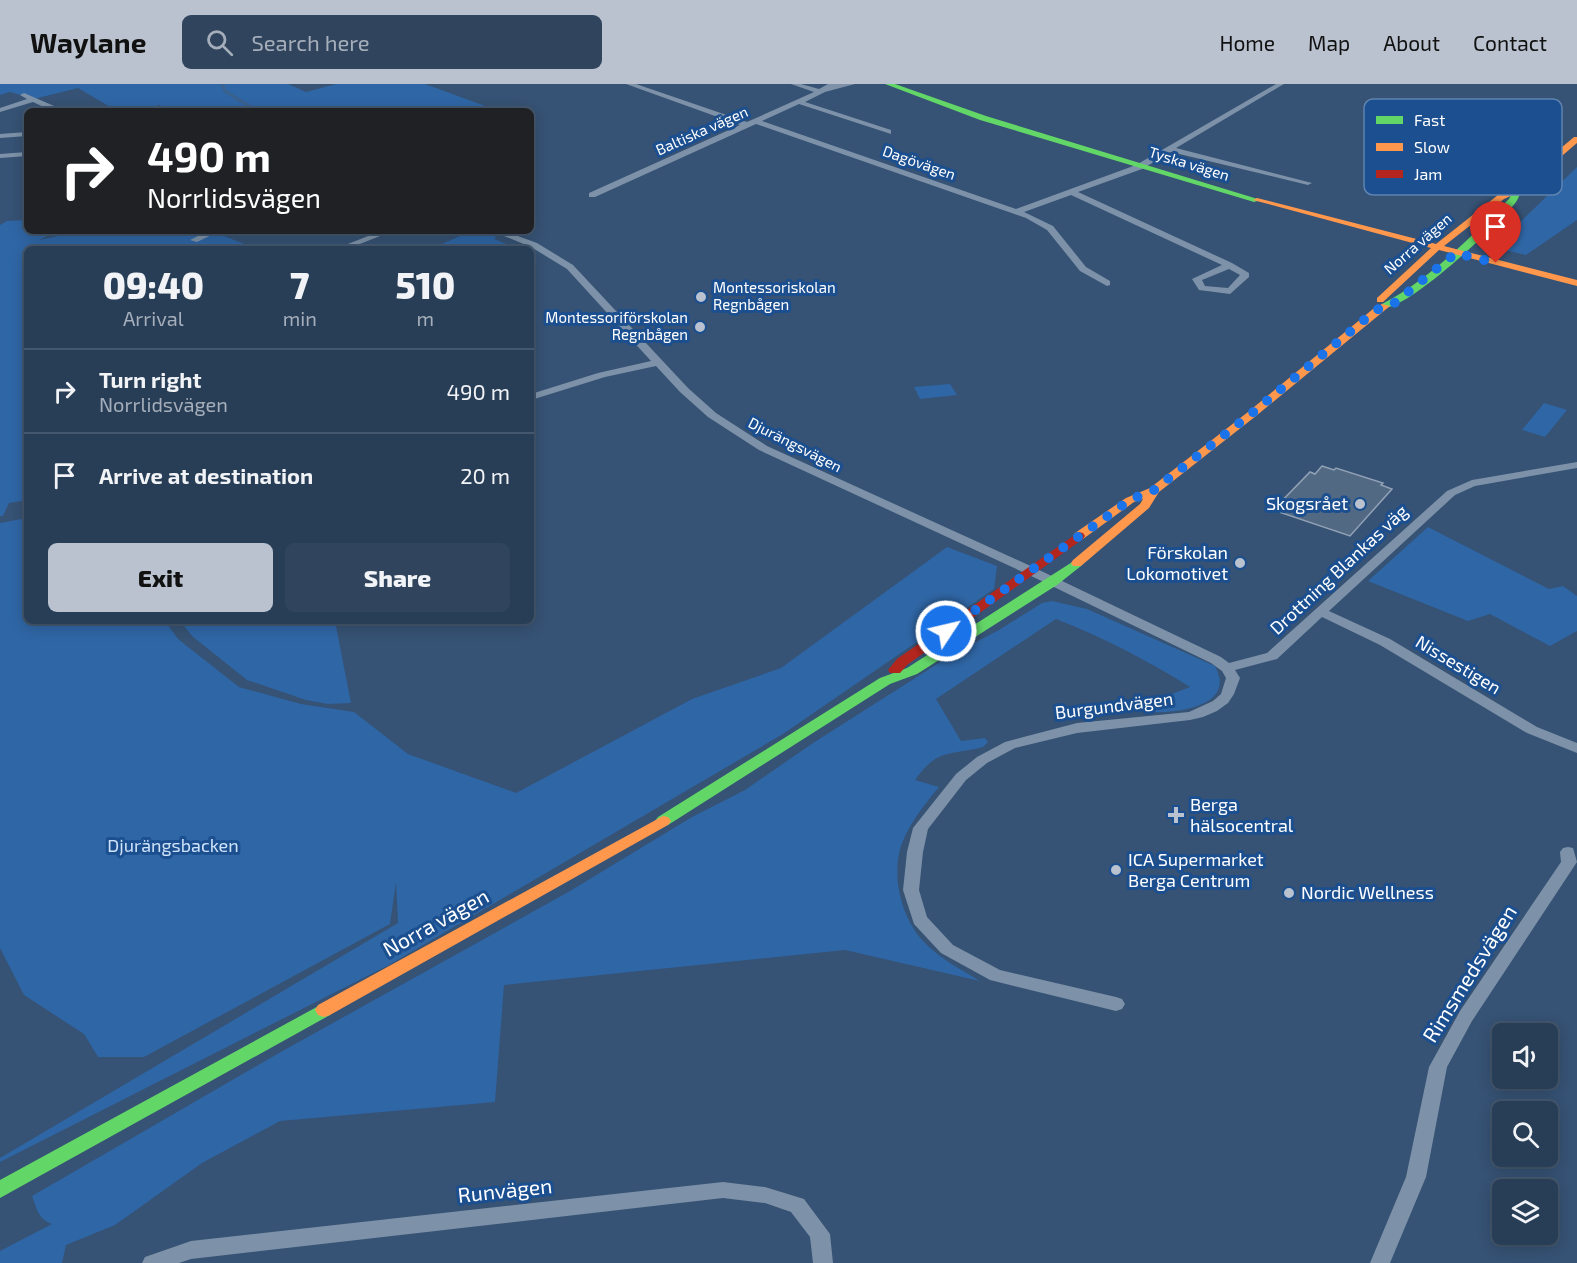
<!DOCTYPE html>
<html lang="en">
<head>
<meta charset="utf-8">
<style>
  body { margin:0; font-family:"Exo 2",sans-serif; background:#30455d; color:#f1f3f6; height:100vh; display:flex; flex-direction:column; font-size:22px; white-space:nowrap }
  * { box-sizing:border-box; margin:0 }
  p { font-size:20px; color:#a5aeba }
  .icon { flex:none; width:33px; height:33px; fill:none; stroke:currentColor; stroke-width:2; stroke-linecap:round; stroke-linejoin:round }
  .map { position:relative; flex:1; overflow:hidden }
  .panel { position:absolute; left:24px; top:162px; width:510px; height:378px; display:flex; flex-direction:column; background:#283e57; border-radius:9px; box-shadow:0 3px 15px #0003,0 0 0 2px #44576d }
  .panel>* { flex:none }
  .banner { position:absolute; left:24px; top:24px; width:510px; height:126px; border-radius:9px; box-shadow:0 3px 15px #0003,0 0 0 2px #44576d; background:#202124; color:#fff; overflow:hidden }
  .buttons { position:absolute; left:1492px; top:939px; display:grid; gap:12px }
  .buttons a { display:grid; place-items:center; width:66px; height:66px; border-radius:9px; background:#283e57; box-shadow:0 3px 15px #0003,0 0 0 2px #44576d; font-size:30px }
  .pin { position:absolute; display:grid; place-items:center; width:51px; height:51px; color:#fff; margin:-62px -26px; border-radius:50% 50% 50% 0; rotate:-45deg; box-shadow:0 0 6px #0007 }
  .pin .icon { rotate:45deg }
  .me { position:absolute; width:66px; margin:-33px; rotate:55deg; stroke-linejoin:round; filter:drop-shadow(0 0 4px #0008) }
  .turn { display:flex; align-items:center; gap:21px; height:126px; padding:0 24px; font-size:27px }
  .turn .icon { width:78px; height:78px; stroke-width:2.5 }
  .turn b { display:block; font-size:42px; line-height:51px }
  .eta { display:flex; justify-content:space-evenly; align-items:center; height:102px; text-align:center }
  .eta b { font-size:36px; font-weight:800; line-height:42px }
  .action { display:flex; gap:12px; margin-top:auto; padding:12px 24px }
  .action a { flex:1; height:69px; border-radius:9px; background:#b9c2ce; color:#111; font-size:24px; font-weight:800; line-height:69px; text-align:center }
  .action a+a { background:#30455d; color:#f1f3f6 }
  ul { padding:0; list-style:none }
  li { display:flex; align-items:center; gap:18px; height:84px; padding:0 24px; border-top:2px solid #44576d }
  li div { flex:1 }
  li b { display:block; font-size:22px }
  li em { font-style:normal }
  header { display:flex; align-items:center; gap:36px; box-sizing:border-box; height:84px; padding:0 30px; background:#b9c2ce; color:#111 }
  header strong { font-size:28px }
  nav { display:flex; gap:33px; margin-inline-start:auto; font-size:21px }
  .search { width:420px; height:54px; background:#30455d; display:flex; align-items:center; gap:15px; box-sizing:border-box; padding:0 21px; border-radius:9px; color:#a5aeba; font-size:22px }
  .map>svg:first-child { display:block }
</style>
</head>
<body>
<header>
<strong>Waylane</strong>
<div class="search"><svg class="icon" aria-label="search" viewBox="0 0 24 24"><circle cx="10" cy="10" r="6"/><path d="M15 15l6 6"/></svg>Search here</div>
<nav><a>Home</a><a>Map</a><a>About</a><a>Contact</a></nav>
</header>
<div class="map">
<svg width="1577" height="1179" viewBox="0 0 1577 1179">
  <rect width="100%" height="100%" fill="#365274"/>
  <path fill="#2f66a5" d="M 0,0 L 288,0 L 306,8 L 336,0 L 425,0 L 499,27 L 165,27 L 160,21 L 149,24 L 151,27 L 117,27 L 78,4 L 34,15 L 10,8 L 0,11 Z
    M 1577,83 L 1577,136 L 1526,171 L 1490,163 L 1500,152 L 1517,141 Z
    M 27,136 L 27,147 L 57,147 L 39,156 L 82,147 L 211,147 L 257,165 L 27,165 L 27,416 L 9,419 L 3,432 L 0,432 L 0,141 L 7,137 Z
    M 472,147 L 497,153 L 494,155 L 519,165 L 430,165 Z
    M 950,300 L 957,311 L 920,315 L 914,303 Z
    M 1544,319 L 1567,326 L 1545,353 L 1522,346 Z
    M 27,434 L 27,537 L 165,537 L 178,555 L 239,603 L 301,620 L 354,628 L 408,670 L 516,709 L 692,615 L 781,584 L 947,463 L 997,482 L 994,505 L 783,650 L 389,881 L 0,1078 L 0,1074 L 398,839 L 396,798 L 390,840 L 144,973 L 98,973 L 84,950 L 24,911 L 0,864 L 0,439 Z
    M 1428,443 L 1549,505 L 1563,502 L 1577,512 L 1577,547 L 1550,562 L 1490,530 L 1468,537 L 1368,497 Z
    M 1052,517 L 1087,525 L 1215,582 C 1238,624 1172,630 1145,628 L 1140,625 L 1143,621 L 1190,603 C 1147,576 1104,554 1056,535 L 936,615 L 961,657 L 985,654 L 988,658 L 983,663 C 948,672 938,664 915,696 L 939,703 C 924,721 904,746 899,770 C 893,799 903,835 923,857 C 939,874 960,885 980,897 L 845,866 L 504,901 L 495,1018 L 280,1037 L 202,1079 L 115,1141 L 66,1161 L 62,1179 L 0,1179 L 0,1167 L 52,1140 C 38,1135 37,1125 32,1112 L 279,969 L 570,807 L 692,733 L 745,706 L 813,659 L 953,570 L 999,546 L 1042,519 Z
    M 180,537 L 335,537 L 351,619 L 328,620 L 306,616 L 247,596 L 192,552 Z"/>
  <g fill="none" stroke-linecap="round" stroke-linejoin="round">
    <path stroke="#3b618d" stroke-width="3" d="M 222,0 L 225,7 L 257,27"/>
  </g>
  <path fill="#526984" stroke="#92a2b6" stroke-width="1.5" d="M 1322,382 L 1334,386 L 1336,384 L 1383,399 L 1381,401 L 1392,405 L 1350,452 L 1273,426 L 1310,388 L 1315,390 Z"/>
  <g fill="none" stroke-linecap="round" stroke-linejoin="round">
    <path fill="#7d92a8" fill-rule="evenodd" d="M 626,0 L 636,0 L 747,38 L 814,8 L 791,0 L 801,0 L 819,5 L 828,0 L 855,0 L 825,8 L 805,18 L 891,46 L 891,50 L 799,20 L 762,37 L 1016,125 L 1136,81 L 1276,0 L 1284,0 L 1176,64 L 1312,99 L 1308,101 L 1171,68 L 1142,85 L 1078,108 L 1232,179 L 1249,189 L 1249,193 L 1230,210 L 1199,206 L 1192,195 L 1222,181 L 1071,111 L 1024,128 L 1053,142 L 1086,183 L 1110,197 L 1110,201 L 1107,202 L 1080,187 L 1047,146 L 1026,134 L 756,40 L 595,113 L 589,113 L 589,109 L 740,41 ZM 1229,185 L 1240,191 L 1228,204 L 1205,202 L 1202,196 Z
      M 24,9 L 61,25 L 62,27 L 52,27 L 33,18 L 0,28 L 0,24 L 27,15 L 20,11 Z
      M 27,48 L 27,52 L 0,54 L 0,50 Z
      M 27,68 L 27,72 L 0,74 L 0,70 Z
      M 208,147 L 220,147 L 197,158 L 190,156 Z
      M 381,147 L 393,147 L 347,165 L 335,165 Z
      M 492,147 L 504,147 L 537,159 L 573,181 L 688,304 L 716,329 L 767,362 L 1035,484 L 1221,573 L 1229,579 L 1267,569 L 1447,407 L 1472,396 L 1577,378 L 1577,384 L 1475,402 L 1455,411 L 1329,527 L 1390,555 L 1537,643 L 1577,659 L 1577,669 L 1527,649 L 1380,561 L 1322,533 L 1277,575 L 1235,586 L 1240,594 L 1234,610 L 1228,619 L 1217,627 L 1203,633 L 1190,636 L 1077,649 L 1015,664 L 987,679 L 966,696 L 928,745 L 923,768 L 919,806 L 927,833 L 953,861 L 1000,886 L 1116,913 L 1122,915 L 1125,920 L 1122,925 L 1116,927 L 990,896 L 941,869 L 914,840 L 903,806 L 907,768 L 913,744 L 956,690 L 977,673 L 1005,658 L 1077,639 L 1189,628 L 1213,617 L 1221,610 L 1226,594 L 1222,587 L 1211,579 L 1027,490 L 759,366 L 708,333 L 680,308 L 656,282 L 605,293 L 531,316 L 531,310 L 598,289 L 651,277 L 567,185 L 531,163 Z
      M 1568,763 L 1573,764 L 1577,778 L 1472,937 L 1447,983 L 1426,1093 L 1390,1179 L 1370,1179 L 1406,1093 L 1429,983 L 1460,927 L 1561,778 L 1560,768 L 1563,764 Z
      M 723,1098 L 765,1103 L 804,1115 L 830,1150 L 833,1179 L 813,1179 L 810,1153 L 791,1128 L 765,1119 L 723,1114 L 191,1175 L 179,1179 L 142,1179 L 145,1173 L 191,1157 Z"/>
    <path fill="#63d668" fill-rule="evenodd" d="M 885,0 L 895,0 L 986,32 L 1261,116 L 1254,118 L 980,36 Z
      M 1515,103 L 1522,105 C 1520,109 1519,114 1516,118 C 1499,140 1407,227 1382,224 L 1382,220 C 1432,194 1469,154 1509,115 Z
      M 1077,475 L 1081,476 L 1083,479 L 1081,482 L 1057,501 L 917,590 L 890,600 L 668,741 L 658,741 L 655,737 L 658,733 L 880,594 L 907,584 Z
      M 324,919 L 330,921 L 333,926 L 330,931 L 0,1114 L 0,1096 Z"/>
    <path fill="#ff974d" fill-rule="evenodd" d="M 1574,53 L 1577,53 L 1577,59 L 1521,107 L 1504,115 L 1444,162 L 1577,196 L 1577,202 L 1439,166 L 1383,218 L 1377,218 L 1377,214 L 1431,164 L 1253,116 L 1257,114 L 1436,160 L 1498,111 L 1515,103 Z
      M 1382,220 L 1390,222 L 1256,332 L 1159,408 L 1149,424 L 1081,482 L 1073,482 L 1071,479 L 1073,476 L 1140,420 L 1143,415 L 1134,418 L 1083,455 L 1075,455 L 1073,452 L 1075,449 L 1126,414 L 1150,404 L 1248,328 L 1373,225 Z
      M 663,732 L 668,733 L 671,737 L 668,741 L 330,931 L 324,933 L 318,931 L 315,926 L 318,921 Z"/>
    <path fill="#b3261e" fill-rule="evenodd" d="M 1079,448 L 1083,449 L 1085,452 L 1083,455 L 907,581 L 900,589 L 890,589 L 888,586 L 897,575 Z"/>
  </g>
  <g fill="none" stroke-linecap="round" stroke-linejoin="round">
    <path stroke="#1a73e8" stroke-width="10" stroke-dasharray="0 18" d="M 946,547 L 1130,416 L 1154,406 L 1251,330 L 1357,242 L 1376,226 L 1392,221 L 1456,169 L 1496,179"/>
  </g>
  <g fill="#b9c2ce" stroke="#1b4f8f" stroke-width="2">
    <circle cx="701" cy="213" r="6"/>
    <circle cx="700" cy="243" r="6"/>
    <circle cx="1360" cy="420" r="6"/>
    <circle cx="1240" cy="479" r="6"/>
    <path d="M1173 722h6v6h6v6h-6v6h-6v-6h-6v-6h6z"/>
    <circle cx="1116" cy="786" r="6"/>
    <circle cx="1289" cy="809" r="6"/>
  </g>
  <g text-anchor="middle" stroke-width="6" stroke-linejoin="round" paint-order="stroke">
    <g font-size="15" fill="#fff" stroke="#1b4f8f">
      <text transform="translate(702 47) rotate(-24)" y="5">Baltiska vägen</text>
      <text transform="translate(919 79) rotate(19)" y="5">Dagövägen</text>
      <text transform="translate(1189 80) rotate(17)" y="5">Tyska vägen</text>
      <text transform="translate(1418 160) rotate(-41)" y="5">Norra vägen</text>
      <text transform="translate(795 361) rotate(27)" y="5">Djurängsvägen</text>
    </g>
    <g font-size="15" fill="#fff" stroke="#1b4f8f" text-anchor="start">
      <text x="713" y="209">Montessoriskolan<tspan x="713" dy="17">Regnbågen</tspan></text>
      <text x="688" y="239" text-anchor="end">Montessoriförskolan<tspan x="688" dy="17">Regnbågen</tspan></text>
    </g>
    <g font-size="18" fill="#fff" stroke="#1b4f8f" text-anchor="start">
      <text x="1348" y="426" text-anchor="end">Skogsrået</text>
      <text x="1228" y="475" text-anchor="end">Förskolan<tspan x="1228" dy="21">Lokomotivet</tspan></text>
      <text x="1190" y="727">Berga<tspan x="1190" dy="21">hälsocentral</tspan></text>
      <text x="1128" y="782">ICA Supermarket<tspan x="1128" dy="21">Berga Centrum</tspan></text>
      <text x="1301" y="815">Nordic Wellness</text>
    </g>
    <g font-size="18" fill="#fff" stroke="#1b4f8f">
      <text transform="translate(1339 486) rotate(-43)" y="6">Drottning Blankas väg</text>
      <text transform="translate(1458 581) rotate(31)" y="6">Nissestigen</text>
      <text transform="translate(1114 622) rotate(-7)" y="6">Burgundvägen</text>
    </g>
    <g font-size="18" fill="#cfe3fa" stroke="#1b4f8f">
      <text x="173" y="768">Djurängsbacken</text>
    </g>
    <g font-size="21" fill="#fff" stroke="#1b4f8f">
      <text transform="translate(436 839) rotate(-29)" y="7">Norra vägen</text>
      <text transform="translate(1470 890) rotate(-58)" y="7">Rimsmedsvägen</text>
      <text transform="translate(505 1107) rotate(-6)" y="7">Runvägen</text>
    </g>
  </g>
  <rect x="1364" y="15" width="198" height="96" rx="9" fill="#1b4f8f" stroke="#5f84b1" stroke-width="1.5"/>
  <rect x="1376" y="32" width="27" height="8" fill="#63d668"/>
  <rect x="1376" y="59" width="27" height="8" fill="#ff974d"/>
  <rect x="1376" y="86" width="27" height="8" fill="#b3261e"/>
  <g font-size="16" fill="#fff">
    <text x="1414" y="42">Fast</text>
    <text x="1414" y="69">Slow</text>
    <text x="1414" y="96">Jam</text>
  </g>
</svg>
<div class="buttons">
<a><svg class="icon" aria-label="sound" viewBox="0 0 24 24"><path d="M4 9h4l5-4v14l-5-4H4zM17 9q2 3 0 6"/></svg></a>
<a><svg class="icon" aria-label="search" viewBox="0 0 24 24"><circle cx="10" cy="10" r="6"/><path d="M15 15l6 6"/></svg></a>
<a><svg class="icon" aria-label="layers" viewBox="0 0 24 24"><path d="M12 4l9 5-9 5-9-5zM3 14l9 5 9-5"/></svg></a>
</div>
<div class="pin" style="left:1496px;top:179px;background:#d93025"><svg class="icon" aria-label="arrive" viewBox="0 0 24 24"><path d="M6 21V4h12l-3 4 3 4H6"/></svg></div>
<svg class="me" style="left:946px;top:547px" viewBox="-20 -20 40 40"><circle r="17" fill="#1a73e8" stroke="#fff" stroke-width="3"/><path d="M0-11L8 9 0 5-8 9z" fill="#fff"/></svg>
<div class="banner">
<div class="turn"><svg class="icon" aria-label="right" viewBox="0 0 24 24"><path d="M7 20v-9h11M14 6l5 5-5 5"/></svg><div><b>490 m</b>Norrlidsvägen</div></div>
</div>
<section class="panel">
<div class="eta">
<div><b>09:40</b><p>Arrival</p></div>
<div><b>7</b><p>min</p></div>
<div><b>510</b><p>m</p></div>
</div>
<ul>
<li><svg class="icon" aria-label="right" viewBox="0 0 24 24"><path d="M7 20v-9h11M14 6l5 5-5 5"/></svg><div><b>Turn right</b><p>Norrlidsvägen</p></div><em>490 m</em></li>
<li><svg class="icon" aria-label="arrive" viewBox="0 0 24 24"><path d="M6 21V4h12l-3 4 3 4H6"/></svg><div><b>Arrive at destination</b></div><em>20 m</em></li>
</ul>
<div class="action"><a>Exit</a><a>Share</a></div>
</section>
</div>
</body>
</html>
